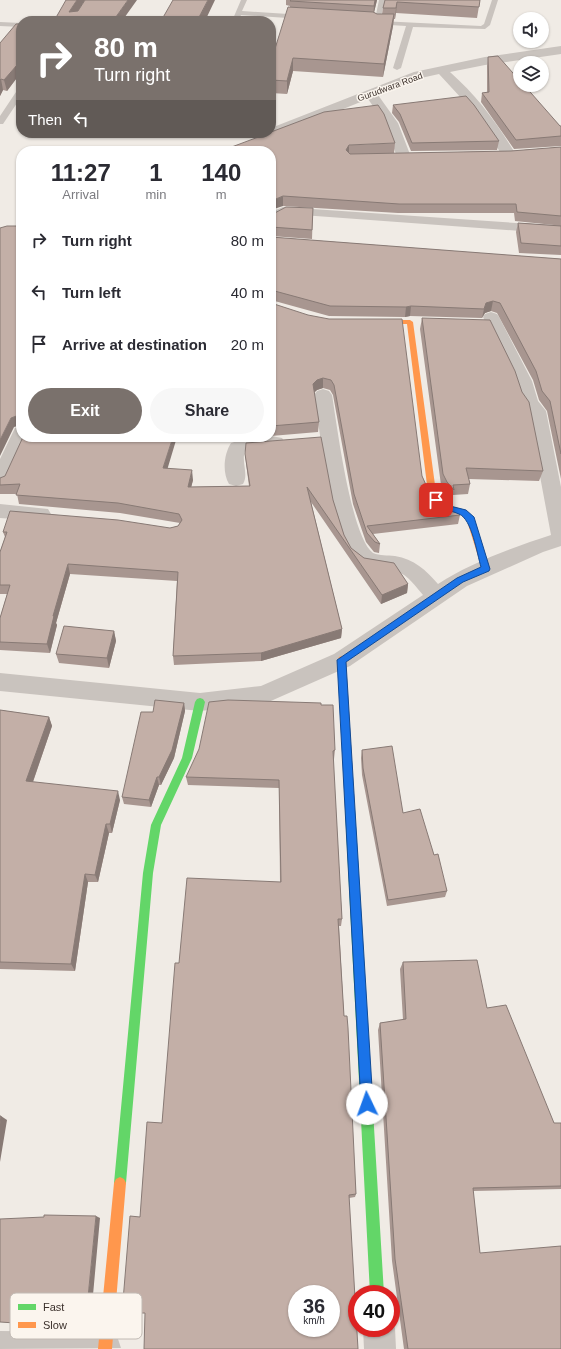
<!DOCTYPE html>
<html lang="en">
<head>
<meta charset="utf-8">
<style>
  body { margin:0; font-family:Arial,sans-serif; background:#f7f7f7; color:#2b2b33; height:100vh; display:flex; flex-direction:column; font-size:15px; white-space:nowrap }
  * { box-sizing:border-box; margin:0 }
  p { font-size:13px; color:#7c7c81 }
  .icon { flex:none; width:22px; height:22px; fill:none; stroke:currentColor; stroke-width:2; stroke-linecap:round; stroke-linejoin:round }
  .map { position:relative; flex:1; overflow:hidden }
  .details { position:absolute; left:16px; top:146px; width:260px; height:296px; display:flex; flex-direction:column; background:#fff; border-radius:16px; box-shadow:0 1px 3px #0004 }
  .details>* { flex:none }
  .banner { position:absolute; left:16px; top:16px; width:260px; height:122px; border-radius:16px; box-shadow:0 1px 3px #0004; background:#7a716c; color:#fff; overflow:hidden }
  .tools { position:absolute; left:513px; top:12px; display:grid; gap:8px }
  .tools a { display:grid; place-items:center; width:36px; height:36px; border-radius:50%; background:#fff; box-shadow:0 1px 3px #0004; font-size:20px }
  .speed { position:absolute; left:288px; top:1285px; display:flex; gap:8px; font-size:20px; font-weight:700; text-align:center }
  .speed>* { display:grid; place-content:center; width:52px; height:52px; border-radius:50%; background:#fff; box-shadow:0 1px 3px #0004; line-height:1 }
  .speed small { font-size:10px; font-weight:400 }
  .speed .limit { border:6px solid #d22; background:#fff; color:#111 }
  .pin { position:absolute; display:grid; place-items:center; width:34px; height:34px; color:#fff; margin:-17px; border-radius:8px; box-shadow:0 2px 6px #0006 }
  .me { position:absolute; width:44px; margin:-22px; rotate:357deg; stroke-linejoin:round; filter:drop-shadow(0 0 3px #0008) }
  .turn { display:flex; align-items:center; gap:14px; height:84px; padding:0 12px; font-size:18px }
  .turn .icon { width:52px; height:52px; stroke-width:2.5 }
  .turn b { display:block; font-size:28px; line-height:34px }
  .then { display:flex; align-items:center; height:38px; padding:0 12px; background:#0003; gap:8px; font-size:15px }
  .eta { display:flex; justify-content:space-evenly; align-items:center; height:68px; text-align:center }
  .eta b { font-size:24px; font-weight:600; line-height:28px }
  .action { display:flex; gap:8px; margin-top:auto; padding:8px 12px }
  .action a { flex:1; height:46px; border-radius:24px; background:#7a716c; color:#fff; font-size:16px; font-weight:600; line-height:46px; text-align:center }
  .action a+a { background:#f7f7f7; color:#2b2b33 }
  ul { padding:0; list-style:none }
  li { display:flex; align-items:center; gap:12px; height:52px; padding:0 12px }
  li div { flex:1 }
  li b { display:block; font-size:15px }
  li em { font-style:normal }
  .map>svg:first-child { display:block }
</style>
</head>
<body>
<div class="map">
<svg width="561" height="1349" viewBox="0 0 561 1349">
  <rect width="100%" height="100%" fill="#f0ebe5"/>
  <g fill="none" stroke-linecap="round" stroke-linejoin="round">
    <path fill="#c9c3be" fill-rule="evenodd" d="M 241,0 L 247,0 L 242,11 L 303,15 L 306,17 L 303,19 L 241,15 L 238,21 L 232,21 Z
      M 379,0 L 385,0 L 380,21 L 481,26 L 484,24 L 492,0 L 498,0 L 490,25 L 485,29 L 413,27 L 401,68 L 397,70 L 393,68 L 406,26 L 374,24 Z
      M 0,22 L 21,23 L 21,27 L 0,26 Z
      M 18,89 L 21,89 L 21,97 L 3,124 L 0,124 L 0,116 Z"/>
    <path fill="#c9c3be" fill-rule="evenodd" d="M 561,46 L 561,54 L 485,65 L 450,72 C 477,96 498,124 516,155 L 514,158 L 504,158 L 474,112 L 439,74 L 421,78 L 378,95 L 398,123 L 411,157 L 409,160 L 399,160 L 397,157 L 385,123 L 368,99 L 276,136 L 266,136 L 264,133 L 271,133 L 271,128 L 414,72 L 485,57 Z
      M 283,207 L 561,226 L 561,234 L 302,215 L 286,215 L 271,223 L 271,212 Z
      M 491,312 L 497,314 L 499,317 L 532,381 L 538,401 L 546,411 L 561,487 L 561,546 L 543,552 L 467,586 L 350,666 L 264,704 L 200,711 L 0,691 L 0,673 L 200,693 L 261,686 L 334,654 L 423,595 C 416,587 408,575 398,572 C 384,568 365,572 354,561 C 332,537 320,431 314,395 L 317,391 L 323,389 L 329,391 L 332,395 C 337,425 351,537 373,553 C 380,556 387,555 395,556 C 414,559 426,570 438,584 C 470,563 514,547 551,535 L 528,412 L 521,402 L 514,381 L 483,317 L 485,314 Z
      M 21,426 L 21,437 L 28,437 L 9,480 L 7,485 L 0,487 L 0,459 L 15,428 Z
      M 271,436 L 282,438 L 285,442 L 282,446 L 245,451 C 241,462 249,474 243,484 L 236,486 L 229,484 C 222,472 224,454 231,443 L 247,438 Z
      M 0,504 L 48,509 L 51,514 L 48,519 L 41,521 L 0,518 Z
      M 391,1318 L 395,1328 L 396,1349 L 364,1349 L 363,1328 L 391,1328 Z
      M 0,1331 L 105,1332 L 117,1336 L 121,1348 L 0,1349 Z"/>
    <path fill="#63d668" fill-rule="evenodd" d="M 200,698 L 203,699 L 205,702 L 192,758 L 161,825 L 153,873 L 126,1183 L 124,1187 L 120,1189 L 116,1187 L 114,1183 L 143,873 L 151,825 L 182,758 L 195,702 L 197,699 Z
      M 350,806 L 353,807 L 355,810 L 384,1294 L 370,1294 L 345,810 L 347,807 Z"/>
    <path fill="#ff974d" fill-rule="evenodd" d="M 410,320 L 413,322 L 435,485 L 439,499 L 447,505 L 466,510 L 474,518 L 490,569 L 486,572 L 482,569 L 467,521 L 460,514 L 441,509 L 433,502 L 427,485 L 407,324 L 372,324 L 369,322 L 372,320 Z
      M 342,656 L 345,657 L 346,660 L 355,810 L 353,813 L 350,814 L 347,813 L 345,810 L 338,660 L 339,657 Z
      M 120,1177 L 124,1179 L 126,1183 L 112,1349 L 98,1349 L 114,1183 L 116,1179 Z"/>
  </g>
  <path fill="#a89690" d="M 286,0 L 377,0 L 374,12 L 377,14 L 382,14 L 383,8 L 385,0 L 480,0 L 477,18 L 396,13 L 395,19 L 394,19 L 393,26 L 383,77 L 293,71 L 287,94 L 271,93 L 271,55 L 273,55 L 290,7 L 290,6 L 286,5 Z
    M 21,24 L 21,76 L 19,75 L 7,91 L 3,90 L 0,96 L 0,43 Z
    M 488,57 L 560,126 L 561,126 L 561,146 L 514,149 L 481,102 L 482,93 L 487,92 L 487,66 Z
    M 393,105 L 499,141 L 497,150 L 411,151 L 399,122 L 392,113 Z
    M 395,143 L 394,153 L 368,154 L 511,151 L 561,147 L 561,255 L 519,253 L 516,232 L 518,223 L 554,225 L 515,221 L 514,213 L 398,213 L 283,206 L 271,151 L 221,151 Z
    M 313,208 L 312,239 L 271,236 L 271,215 Z
    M 271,237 L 561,259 L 561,479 L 547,411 L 539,400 L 533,380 L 497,313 L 491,311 L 485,313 L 482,318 L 410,316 L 405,317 L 329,316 L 271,300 Z
    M 271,303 L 422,476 L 431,496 L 436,501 L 460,515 L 458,524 L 373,534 L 380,544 L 379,553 L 374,552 L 366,542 L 353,504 L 333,395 L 330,390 L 323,388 L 317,390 L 314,392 L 319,422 L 318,432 L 271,436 Z
    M 422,318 L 543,471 L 539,481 L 469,479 L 470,484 L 468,494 L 453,495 L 452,500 L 445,493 L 441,485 L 420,329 Z
    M 242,437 L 254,437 L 242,438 Z
    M 245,454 L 333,500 L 344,535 L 351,548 L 364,558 L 408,584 L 407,593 L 381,604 L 311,502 L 342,629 L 341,638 L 261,661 L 174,665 L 173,656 L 177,581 L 70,574 L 56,623 L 57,625 L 50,653 L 0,650 L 0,618 L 7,594 L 0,594 L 0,552 L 5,537 L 3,532 L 170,528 L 178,526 L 180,523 L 120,513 L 19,504 L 17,494 L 0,494 L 0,478 L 167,468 L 193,480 L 191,487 L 249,486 L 246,463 Z
    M 114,631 L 116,641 L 109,668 L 59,663 L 56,654 Z
    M 184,703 L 185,711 L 174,758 L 161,785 L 159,785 L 151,807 L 124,804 L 122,797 L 153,712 Z
    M 321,705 L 335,750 L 334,759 L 333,759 L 342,919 L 341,926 L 339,926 L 344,1016 L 356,1194 L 355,1197 L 349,1198 L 145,1313 L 125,1314 L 122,1313 L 140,1217 L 162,1123 L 179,963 L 280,882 L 279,788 L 188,785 L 186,777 Z
    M 0,710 L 49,717 L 52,726 L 33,782 L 120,800 L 112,833 L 109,833 L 98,882 L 88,882 L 75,971 L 0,969 Z
    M 362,750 L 403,813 L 434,855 L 447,891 L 445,897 L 387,906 L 362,775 L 361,758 Z
    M 403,962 L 487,1008 L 554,1123 L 561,1123 L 561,1189 L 473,1191 L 480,1253 L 561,1349 L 404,1349 L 392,1261 L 378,1030 L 380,1023 L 403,1020 L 400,969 Z"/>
  <path fill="#887a75" d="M 77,0 L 85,0 L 72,21 L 69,12 Z
    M 128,0 L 137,0 L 122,21 L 113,21 Z
    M 208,0 L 215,0 L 205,21 L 197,21 Z
    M 375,0 L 377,0 L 373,17 L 374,6 Z
    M 397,2 L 396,13 L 395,19 L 396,8 Z
    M 394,14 L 393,26 L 383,77 L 384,64 Z
    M 293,58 L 293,71 L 287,94 L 287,81 Z
    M 17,65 L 19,75 L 7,91 L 4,80 Z
    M 1,79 L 3,90 L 0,96 L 0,80 Z
    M 349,145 L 349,155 L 346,150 Z
    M 283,196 L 283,206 L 271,210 L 271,201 Z
    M 493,301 L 491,311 L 485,313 L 482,318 L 484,309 L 486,303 Z
    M 411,306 L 410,316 L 405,317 L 406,307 Z
    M 323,378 L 323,388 L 317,390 L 313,394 L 313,384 L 317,380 Z
    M 19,415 L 21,425 L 14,427 L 0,456 L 0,440 L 11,418 Z
    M 173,437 L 177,437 L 165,477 L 163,468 Z
    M 192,470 L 193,480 L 189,496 L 188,487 Z
    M 68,564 L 70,574 L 56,623 L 57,625 L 50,653 L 47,644 L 53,616 Z
    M 408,584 L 407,593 L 381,604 L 382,595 Z
    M 342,629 L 341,638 L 261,661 L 261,653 Z
    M 114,631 L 116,641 L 109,668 L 107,658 Z
    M 184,703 L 185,711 L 174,758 L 161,785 L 159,777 Z
    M 49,717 L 52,726 L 30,790 L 26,781 Z
    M 157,777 L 159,785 L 151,807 L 149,800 Z
    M 118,791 L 120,800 L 112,833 L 110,824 Z
    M 106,824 L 109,833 L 98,882 L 95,875 Z
    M 85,874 L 88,882 L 75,971 L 71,964 Z
    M 1,1116 L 7,1120 L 0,1162 L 0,1124 Z
    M 96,1216 L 100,1218 L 90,1328 L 85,1328 Z"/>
  <path fill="#c3afa7" stroke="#887a75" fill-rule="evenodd" d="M 66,0 L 77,0 L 69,12 L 78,11 L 85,0 L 128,0 L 113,21 L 54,21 Z
    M 173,0 L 208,0 L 197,21 L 161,21 Z
    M 291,0 L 375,0 L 374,6 L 290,1 Z
    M 385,0 L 480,0 L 479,7 L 397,2 L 396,8 L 383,8 Z
    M 288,7 L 373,12 L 377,14 L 394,14 L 384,64 L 293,58 L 287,81 L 271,80 L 271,55 L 273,55 Z
    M 16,24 L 21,24 L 21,65 L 17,65 L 4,80 L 1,79 L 0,80 L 0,43 Z
    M 498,56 L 520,81 L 520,85 L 524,85 L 560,126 L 561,126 L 561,136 L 516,140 L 482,93 L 489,92 L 488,57 Z
    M 466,96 L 474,105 L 499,141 L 412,143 L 400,114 L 393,105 Z
    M 378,105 L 384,114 L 395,143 L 349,145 L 346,150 L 350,154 L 511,151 L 561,147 L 561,216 L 517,212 L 516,204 L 399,204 L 283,196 L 271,201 L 271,151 L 221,151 L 269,133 L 271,133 L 271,132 L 324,112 Z
    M 286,207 L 313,208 L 312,230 L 271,227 L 271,215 Z
    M 518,223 L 561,226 L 561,246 L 521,243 Z
    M 7,226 L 21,226 L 21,426 L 20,426 L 19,415 L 11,418 L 0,440 L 0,228 Z
    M 271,237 L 561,259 L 561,454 L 550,401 L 542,391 L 536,371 L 500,303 L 493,301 L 486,303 L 484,309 L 411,306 L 406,307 L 330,306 L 271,290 Z
    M 271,303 L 308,315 L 329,319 L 402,319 L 422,476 L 431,496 L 436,501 L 456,509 L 460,515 L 367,526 L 380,544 L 375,542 L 367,533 L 354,494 L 334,385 L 331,380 L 323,378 L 317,380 L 313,384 L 319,422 L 271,426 Z
    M 422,318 L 490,320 L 515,371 L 522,392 L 529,402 L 543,471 L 466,468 L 470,484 L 453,485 L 454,490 L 447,482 L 443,474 Z
    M 23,437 L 173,437 L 163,468 L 192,470 L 188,487 L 250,486 L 245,454 L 246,443 L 321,437 L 333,500 L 344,535 L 351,548 L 364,558 L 394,563 L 408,584 L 382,595 L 307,487 L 342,629 L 261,653 L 173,656 L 178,572 L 68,564 L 53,616 L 54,616 L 47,644 L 0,642 L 0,618 L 10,585 L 0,585 L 0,552 L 7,532 L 3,532 L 10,511 L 118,520 L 170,528 L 178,526 L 182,520 L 179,514 L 118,503 L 16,495 L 20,484 L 0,485 L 0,478 L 5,476 Z
    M 64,626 L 114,631 L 107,658 L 56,654 Z
    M 155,700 L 184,703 L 172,750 L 159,777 L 157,777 L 149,800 L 122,797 L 141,712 L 153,712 Z
    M 228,700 L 321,703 L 321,705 L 333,705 L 335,750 L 333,751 L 342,919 L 338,919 L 344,1016 L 347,1016 L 348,1028 L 356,1194 L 349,1195 L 358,1349 L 144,1349 L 145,1313 L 122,1313 L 130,1216 L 140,1217 L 147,1122 L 162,1123 L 175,963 L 179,963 L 187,878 L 281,882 L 279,780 L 186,777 L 199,749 L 209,702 ZM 297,1294 L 331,1294 L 331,1328 L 297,1328 Z
    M 0,710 L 49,717 L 26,781 L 118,791 L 110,824 L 106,824 L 95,875 L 85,874 L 71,964 L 0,962 Z
    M 392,746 L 403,813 L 420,809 L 434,855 L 438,854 L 447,891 L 388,900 L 363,768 L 362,750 Z
    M 477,960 L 487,1008 L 506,1005 L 554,1123 L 561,1123 L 561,1186 L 473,1188 L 480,1253 L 561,1246 L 561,1349 L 408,1349 L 395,1259 L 380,1023 L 406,1019 L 403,962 Z
    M 0,1116 L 1,1116 L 0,1124 Z
    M 44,1215 L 96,1216 L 85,1328 L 29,1328 L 30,1324 L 0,1322 L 0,1219 L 44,1217 Z"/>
  <path fill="#1a73e8" stroke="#114b97" d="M 436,497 L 446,505 L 466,510 L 474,517 L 490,569 L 489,571 L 463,582 L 346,662 L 373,1104 L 371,1108 L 367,1110 L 362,1108 L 361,1104 L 337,660 L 457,578 L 481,567 C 477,554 472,519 459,514 C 448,509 440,511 432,500 Z"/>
  <g text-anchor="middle" stroke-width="3" stroke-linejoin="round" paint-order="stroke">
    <g font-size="9" fill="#3b302b" stroke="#fbf5ee">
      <text transform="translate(390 87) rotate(-20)" y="3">Gurudwara Road</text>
    </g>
  </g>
  <rect x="10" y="1293" width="132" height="46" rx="6" fill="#fbf5ee" stroke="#c1bab4" stroke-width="1"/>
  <rect x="18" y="1304" width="18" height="6" fill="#63d668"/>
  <rect x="18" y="1322" width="18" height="6" fill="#ff974d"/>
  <g font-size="11" fill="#3b302b">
    <text x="43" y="1311">Fast</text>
    <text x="43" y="1329">Slow</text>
  </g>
</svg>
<div class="tools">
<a><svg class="icon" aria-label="sound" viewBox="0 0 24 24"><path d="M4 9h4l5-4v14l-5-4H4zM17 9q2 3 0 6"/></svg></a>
<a><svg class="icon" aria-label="layers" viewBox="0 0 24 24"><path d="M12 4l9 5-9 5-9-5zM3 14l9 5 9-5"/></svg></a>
</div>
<div class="speed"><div>36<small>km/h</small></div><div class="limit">40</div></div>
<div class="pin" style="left:436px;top:500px;background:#d93025"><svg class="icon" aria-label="arrive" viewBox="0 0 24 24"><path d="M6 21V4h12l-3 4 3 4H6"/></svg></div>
<svg class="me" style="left:367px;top:1104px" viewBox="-20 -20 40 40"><circle r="19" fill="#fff"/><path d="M0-13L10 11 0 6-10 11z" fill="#1a73e8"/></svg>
<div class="banner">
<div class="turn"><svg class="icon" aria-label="right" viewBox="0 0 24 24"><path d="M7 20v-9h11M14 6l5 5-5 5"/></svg><div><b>80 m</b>Turn right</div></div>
<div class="then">Then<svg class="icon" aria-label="left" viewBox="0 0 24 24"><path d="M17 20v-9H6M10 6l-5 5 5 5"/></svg></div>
</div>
<section class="details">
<div class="eta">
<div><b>11:27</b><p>Arrival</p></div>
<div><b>1</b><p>min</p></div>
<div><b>140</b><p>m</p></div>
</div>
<ul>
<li><svg class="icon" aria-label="right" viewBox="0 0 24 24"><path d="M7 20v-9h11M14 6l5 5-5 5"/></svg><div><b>Turn right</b></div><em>80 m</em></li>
<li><svg class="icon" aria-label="left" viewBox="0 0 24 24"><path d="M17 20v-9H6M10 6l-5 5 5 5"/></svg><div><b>Turn left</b></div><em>40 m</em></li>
<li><svg class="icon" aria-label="arrive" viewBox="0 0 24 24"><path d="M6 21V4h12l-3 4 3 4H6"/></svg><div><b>Arrive at destination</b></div><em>20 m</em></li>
</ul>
<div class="action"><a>Exit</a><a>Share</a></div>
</section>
</div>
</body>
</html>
